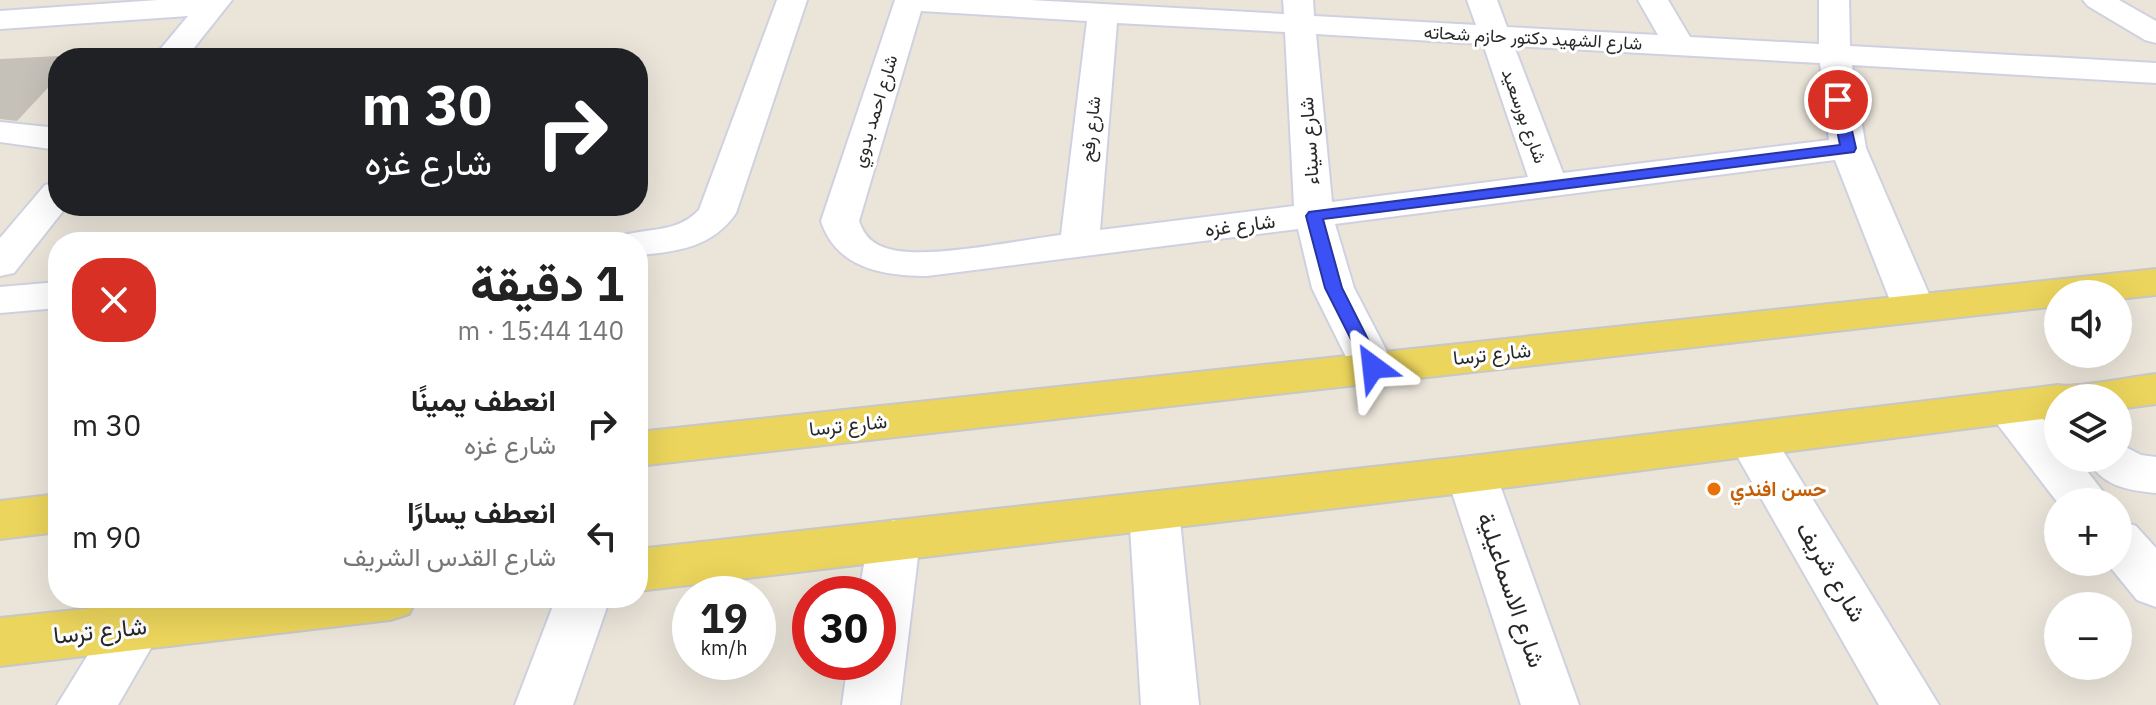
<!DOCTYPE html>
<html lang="ar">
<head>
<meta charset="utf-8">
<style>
  body { margin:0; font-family:"IBM Plex Sans",Vazirmatn,sans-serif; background:#f6f6f6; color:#222; direction:rtl; height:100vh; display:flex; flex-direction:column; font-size:30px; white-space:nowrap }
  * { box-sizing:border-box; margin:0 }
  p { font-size:26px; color:#767676 }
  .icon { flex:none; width:44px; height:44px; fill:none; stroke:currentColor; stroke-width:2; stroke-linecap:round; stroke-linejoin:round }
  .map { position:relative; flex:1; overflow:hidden; direction:ltr }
  .sheet { position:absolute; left:48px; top:232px; width:600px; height:376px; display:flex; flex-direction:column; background:#fff; border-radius:32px; box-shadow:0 8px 32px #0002; direction:rtl }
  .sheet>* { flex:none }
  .banner { position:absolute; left:48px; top:48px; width:600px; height:168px; border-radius:32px; box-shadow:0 8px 32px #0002; direction:rtl; background:#202124; color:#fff; overflow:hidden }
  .fabs { position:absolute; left:2044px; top:280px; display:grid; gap:16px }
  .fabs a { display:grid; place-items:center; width:88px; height:88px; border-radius:50%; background:#fff; box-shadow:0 8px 32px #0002; font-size:40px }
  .speed { position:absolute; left:672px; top:576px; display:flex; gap:16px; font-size:40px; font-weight:700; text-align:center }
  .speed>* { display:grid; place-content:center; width:104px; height:104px; border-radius:50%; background:#fff; box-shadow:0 8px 32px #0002; line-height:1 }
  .speed small { font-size:20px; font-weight:400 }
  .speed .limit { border:12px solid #d22; background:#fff; color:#111 }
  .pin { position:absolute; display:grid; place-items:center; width:68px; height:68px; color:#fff; margin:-34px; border:4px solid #fff; border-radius:50%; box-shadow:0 2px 8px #0007 }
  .me { position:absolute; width:88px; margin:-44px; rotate:330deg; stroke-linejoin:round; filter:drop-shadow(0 0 6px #0008) }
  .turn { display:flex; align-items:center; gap:28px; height:168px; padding:0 24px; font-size:36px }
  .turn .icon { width:104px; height:104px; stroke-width:2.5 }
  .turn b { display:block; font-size:56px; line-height:68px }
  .round { display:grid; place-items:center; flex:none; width:84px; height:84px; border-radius:32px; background:#f6f6f6 }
  .summary { display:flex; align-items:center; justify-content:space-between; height:136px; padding:0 24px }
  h1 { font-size:48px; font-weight:800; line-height:60px }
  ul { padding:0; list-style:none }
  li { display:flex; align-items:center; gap:24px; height:112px; padding:0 24px }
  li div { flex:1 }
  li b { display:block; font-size:30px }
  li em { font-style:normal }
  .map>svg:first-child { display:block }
</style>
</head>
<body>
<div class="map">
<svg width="2156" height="705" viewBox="0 0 2156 705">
  <rect width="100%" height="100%" fill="#eae4d9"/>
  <path fill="#c5c1b9" d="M 79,55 L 76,58 L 58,58 L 58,77 L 17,121 L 0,119 L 0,59 Z"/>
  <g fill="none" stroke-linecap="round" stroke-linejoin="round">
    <defs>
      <path id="minor" d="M 158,0 L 232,0 L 186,58 L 153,58 L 188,16 L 0,29 L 0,11 Z
        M 777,0 L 807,0 L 736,213 C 713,247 677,252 638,255 L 638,242 L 619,242 L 624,235 C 652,228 678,232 699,210 Z
        M 895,0 L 1030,0 L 1284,14 L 1283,0 L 1313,0 L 1314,16 L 1476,25 L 1467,0 L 1497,0 L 1507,27 L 1658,35 L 1638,0 L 1668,0 L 1690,37 L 1819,44 L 1819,0 L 1849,0 L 1850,46 L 2156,63 L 2156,83 L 1852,65 L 1866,148 L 1935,308 L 1929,317 L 1914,321 L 1899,317 L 1893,308 L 1835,160 L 1335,224 L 1354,288 L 1395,367 L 1389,377 L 1373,382 L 1357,377 L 1351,367 L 1312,288 L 1298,229 L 927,276 C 883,276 836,268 821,221 ZM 921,11 L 1087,21 L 1061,235 C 1019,240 925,260 889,249 C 873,245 864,236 859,221 ZM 1117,23 L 1285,32 L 1294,206 L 1100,230 ZM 1316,34 L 1483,44 L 1528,177 L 1332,202 ZM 1514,46 L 1820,63 L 1829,140 L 1563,173 Z
        M 2083,0 L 2119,0 L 2156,21 L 2156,43 L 2145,40 L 2088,6 Z
        M 0,122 L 58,128 L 58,150 L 0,142 Z
        M 58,182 L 58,206 L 67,206 L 14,273 L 0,276 L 0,238 L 45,185 Z
        M 58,282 L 58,308 L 0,313 L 0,287 Z
        M 2008,392 L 2024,397 L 2058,436 L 2058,458 L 2077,458 L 2111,502 L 2058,503 L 1985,408 L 1992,397 Z
        M 1752,423 L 1769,428 L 1939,705 L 1879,705 L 1728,440 L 1735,428 Z
        M 2118,443 L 2141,455 L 2156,457 L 2156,493 C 2126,490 2102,486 2086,458 L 2118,458 Z
        M 1471,456 L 1488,461 L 1496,474 L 1579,705 L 1521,705 L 1446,474 L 1454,461 Z
        M 1154,492 L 1172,497 L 1179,511 L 1199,705 L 1141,705 L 1129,511 L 1136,497 Z
        M 894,520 L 912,526 L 920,540 L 900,705 L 842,705 L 848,662 L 878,662 L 878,594 L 859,594 L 868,540 L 876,526 Z
        M 2118,520 L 2136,526 L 2156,548 L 2156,607 L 2137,600 L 2106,562 L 2118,562 Z
        M 556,598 L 610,598 L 573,705 L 515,705 Z
        M 135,604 L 155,611 L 163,627 L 118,705 L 57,705 L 115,611 Z"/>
      <path id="major" d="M 2156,269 L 2156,295 L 2118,299 L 2118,294 L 2058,294 L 2058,306 L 638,466 L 638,432 Z
        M 2156,374 L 2156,404 L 2118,409 L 2118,398 L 2058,398 L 2058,417 L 1471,492 L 638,591 L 638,549 L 1471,456 L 2058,385 C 2070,389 2137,376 2156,374 Z
        M 58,494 L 58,532 L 0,539 L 0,501 Z
        M 188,598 L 417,598 L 409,614 L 390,620 L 0,666 L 0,618 Z"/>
    </defs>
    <use href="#minor" stroke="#cfd1e1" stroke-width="4"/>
    <use href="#major" stroke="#c7c7c7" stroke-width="4"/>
    <use href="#minor" fill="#fff" fill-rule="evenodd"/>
    <use href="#major" fill="#ecd55c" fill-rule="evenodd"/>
  </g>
  <path fill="#3c51f5" stroke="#27359f" stroke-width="2" d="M 1838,96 L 1845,100 L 1856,148 L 1854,152 L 1323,219 L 1342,288 L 1382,367 L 1380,371 L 1367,371 L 1325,288 L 1306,216 L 1309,212 L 1840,145 L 1831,100 Z"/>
  <circle fill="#e8710a" stroke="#fff" stroke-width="3" cx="1714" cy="489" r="8"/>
  <g text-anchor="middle" stroke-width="6" stroke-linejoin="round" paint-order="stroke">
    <g font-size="18" fill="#282828" stroke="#fff">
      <text transform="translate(1533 38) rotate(3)" y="6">شارع الشهيد دكتور حازم شحاته</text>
      <text transform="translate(875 111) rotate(-73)" y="6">شارع احمد بدوي</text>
      <text transform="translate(1524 116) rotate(70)" y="6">شارع بورسعيد</text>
      <text transform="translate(1091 129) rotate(-84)" y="6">شارع رفح</text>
    </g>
    <g font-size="20" fill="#282828" stroke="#fff">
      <text transform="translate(1309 141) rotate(-94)" y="7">شارع سيناء</text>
      <text transform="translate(1240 225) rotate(-7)" y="7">شارع غزه</text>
      <text transform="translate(1492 354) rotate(-6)" y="7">شارع ترسا</text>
      <text transform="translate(848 425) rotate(-6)" y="7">شارع ترسا</text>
    </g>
    <g font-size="20" font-weight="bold" fill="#c56008" stroke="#fff" text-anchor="start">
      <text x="1730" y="496">حسن افندي</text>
    </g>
    <g font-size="24" fill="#282828" stroke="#fff">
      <text transform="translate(1831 572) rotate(59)" y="8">شارع شريف</text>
      <text transform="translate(1511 590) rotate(71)" y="8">شارع الاسماعيلية</text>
      <text transform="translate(100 631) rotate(-6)" y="8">شارع ترسا</text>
    </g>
  </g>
</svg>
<div class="fabs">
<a><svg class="icon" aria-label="sound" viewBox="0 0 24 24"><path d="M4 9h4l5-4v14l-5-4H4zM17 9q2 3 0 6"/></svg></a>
<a><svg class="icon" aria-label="layers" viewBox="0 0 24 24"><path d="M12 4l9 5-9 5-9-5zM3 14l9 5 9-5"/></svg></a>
<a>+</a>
<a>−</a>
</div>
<div class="speed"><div>19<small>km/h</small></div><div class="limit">30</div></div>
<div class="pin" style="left:1838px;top:100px;background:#d93025"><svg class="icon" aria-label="arrive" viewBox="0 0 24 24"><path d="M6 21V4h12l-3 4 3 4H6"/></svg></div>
<svg class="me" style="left:1373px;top:367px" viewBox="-20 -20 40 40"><path d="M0-17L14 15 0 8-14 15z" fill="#3c51f5" stroke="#fff" stroke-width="4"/></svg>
<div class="banner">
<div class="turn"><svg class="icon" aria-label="right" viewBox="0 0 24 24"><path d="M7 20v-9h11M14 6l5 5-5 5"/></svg><div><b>30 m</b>شارع غزه</div></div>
</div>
<section class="sheet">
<div class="summary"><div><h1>1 دقيقة</h1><p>140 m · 15:44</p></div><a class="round" style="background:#d93025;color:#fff"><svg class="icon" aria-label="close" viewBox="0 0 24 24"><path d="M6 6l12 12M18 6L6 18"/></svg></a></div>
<ul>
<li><svg class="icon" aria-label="right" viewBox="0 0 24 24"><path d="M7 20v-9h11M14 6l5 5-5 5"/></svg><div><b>انعطف يمينًا</b><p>شارع غزه</p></div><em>30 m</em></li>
<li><svg class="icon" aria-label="left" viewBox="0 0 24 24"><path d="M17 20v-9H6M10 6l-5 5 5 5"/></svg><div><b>انعطف يسارًا</b><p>شارع القدس الشريف</p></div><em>90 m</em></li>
</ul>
</section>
</div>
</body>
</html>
